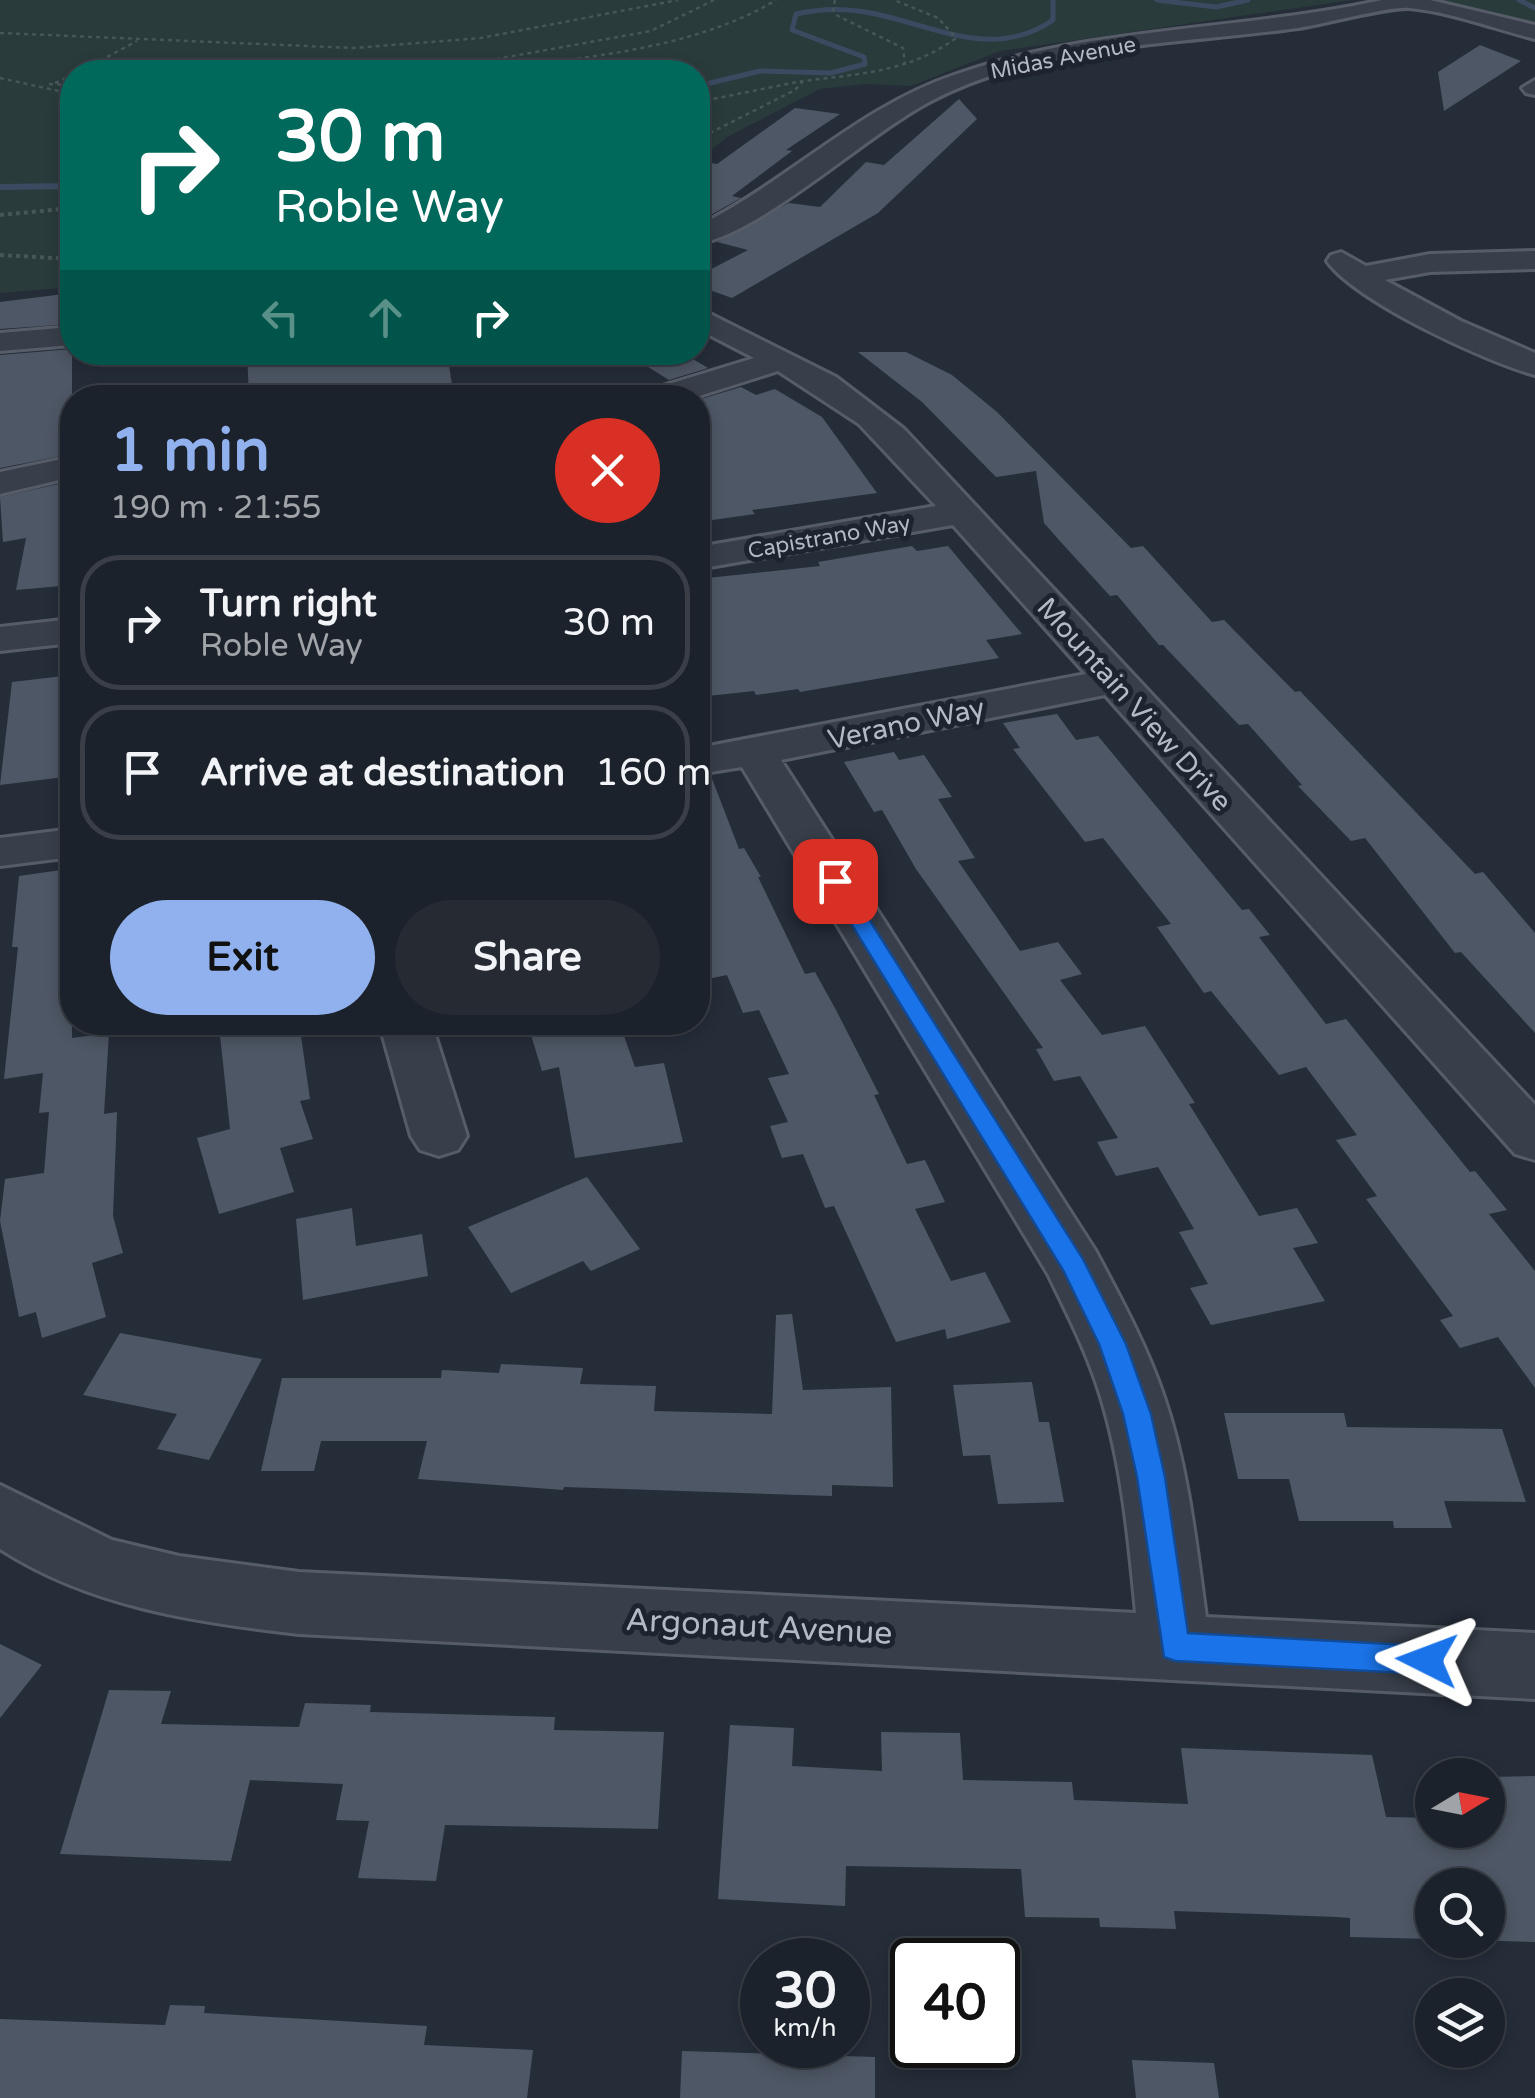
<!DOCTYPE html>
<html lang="en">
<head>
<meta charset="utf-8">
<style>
  body { margin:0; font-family:"Varela Round",sans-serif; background:#252a33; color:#f1f3f6; height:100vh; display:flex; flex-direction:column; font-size:38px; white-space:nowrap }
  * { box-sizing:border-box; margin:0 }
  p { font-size:32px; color:#a0a4a9 }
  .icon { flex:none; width:55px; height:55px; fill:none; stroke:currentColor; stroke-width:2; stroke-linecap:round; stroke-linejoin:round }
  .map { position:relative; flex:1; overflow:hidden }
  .drawer { position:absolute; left:60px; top:385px; width:650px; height:650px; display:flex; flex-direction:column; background:#1c222b; border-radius:40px; box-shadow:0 5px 15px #0003,0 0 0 2px #3a3f47 }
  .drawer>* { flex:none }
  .hud { position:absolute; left:60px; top:60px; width:650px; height:305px; border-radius:40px; box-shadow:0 5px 15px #0003,0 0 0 2px #3a3f47; background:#00695c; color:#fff; overflow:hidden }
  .needle { width:65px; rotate:80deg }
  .tools { position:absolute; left:1415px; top:1758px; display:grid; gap:20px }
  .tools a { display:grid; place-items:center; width:90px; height:90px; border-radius:50%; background:#1c222b; box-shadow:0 5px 15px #0003,0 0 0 2px #3a3f47; font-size:50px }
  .speed { position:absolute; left:740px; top:1938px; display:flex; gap:20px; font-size:50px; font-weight:700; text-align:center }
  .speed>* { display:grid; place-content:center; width:130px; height:130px; border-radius:50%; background:#1c222b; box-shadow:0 5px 15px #0003,0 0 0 2px #3a3f47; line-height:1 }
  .speed small { font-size:25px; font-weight:400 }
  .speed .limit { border:5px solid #111; border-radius:15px; background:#fff; color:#111 }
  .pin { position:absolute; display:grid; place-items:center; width:85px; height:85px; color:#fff; margin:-42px; border-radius:20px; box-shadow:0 5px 15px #0006 }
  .me { position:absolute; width:110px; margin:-55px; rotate:273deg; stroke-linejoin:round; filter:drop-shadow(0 0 8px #0008) }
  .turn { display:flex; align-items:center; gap:35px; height:210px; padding:0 50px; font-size:45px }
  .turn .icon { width:130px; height:130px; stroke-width:2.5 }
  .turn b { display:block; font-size:70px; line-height:85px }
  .lanes { display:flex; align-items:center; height:95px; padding:0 50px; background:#0003; justify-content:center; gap:50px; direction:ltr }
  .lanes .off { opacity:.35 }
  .round { display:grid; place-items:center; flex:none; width:105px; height:105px; border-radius:52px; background:#252a33 }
  .head { display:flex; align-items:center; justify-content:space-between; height:170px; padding:0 50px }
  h1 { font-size:60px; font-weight:800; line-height:75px; color:#90b1ee }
  .button { display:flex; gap:20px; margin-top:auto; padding:20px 50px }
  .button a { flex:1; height:115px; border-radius:60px; background:#90b1ee; color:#111; font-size:40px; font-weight:800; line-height:115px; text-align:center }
  .button a+a { background:#252a33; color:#f1f3f6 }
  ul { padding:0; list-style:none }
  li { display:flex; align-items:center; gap:30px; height:135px; margin:0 20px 15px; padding:0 30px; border:5px solid #3a3f47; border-radius:40px }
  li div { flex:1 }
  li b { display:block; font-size:38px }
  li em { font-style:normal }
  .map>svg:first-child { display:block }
</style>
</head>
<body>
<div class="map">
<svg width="1535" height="2098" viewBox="0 0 1535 2098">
  <rect width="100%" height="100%" fill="#252d39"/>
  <path fill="#2a3b3c" d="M 0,0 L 1352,0 L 1000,51 L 911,86 L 865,84 L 820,89 L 727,137 L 698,161 L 698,72 L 72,72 L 72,287 L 0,293 Z
    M 1535,0 L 1535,26 L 1441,1 L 1444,0 Z"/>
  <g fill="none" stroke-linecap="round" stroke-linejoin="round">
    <path stroke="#3c4a61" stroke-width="5" d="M 1157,0 L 1216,7 L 1248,0
      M 1519,0 L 1535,8
      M 549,72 L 611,72
      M 698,86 L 760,71 L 831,73 L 865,64 L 864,57 L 792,30 L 796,14 C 819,9 842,8 865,12 C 928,22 991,63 1053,20 L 1053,0"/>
    <path stroke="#3c4a61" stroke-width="6" d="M 0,187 L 72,186"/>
  </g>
  <path fill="#4e5765" d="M 1480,45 L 1521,61 L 1444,111 L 1438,72 Z
    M 959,99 L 977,119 L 878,213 L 732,298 L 698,286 L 698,276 L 748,250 L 717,242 L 789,203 L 820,207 L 866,162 L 884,165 Z
    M 795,108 L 840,114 L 786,150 L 792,151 L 732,196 L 741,198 L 698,222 L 698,161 L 717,164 Z
    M 72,293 L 72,324 L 0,329 L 0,302 Z
    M 72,349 L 72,454 L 0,468 L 0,355 Z
    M 247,352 L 447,352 L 454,398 L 249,398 Z
    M 624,352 L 681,352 L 708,368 L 669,380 Z
    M 858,352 L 906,352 L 952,375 L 997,412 L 1131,548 L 1143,546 L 1212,622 L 1224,620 L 1295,692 L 1300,691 L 1475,874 L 1483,872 L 1535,933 L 1535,1033 L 1461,952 L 1455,953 L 1365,838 L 1351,841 L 1298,786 L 1302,785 L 1248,724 L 1239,725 L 1163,645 L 1159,645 L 1117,595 L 1110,596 L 1059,540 L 1044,523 L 1036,471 L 996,477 L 922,402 Z
    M 741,387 L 756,395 L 775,389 L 822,417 L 877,493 L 752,510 L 755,514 L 698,522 L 698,400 Z
    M 72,481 L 72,585 L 16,590 L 26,538 L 3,542 L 0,497 Z
    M 912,546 L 917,551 L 948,546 L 1022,634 L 986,640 L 999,658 L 800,692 L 798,689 L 756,695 L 754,691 L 698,697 L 698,579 L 820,566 L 818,562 Z
    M 72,675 L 72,776 L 0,785 L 12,682 Z
    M 1057,714 L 1076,740 L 1098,736 L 1242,910 L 1249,909 L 1270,935 L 1259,937 L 1326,1024 L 1346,1019 L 1470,1172 L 1475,1171 L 1507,1210 L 1489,1214 L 1535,1271 L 1535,1388 L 1498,1337 L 1460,1348 L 1440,1320 L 1453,1316 L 1366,1199 L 1377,1196 L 1336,1140 L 1357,1135 L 1306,1067 L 1279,1075 L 1211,991 L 1204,993 L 1157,927 L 1171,924 L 1103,838 L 1085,842 L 1013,749 L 1020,748 L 1003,723 Z
    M 894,752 L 899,760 L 924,755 L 952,797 L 938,799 L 975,858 L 958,861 L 1020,951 L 1058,942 L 1082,974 L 1060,980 L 1102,1035 L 1145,1026 L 1195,1103 L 1189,1104 L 1259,1216 L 1297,1208 L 1318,1243 L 1293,1248 L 1325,1301 L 1211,1325 L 1190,1288 L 1208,1284 L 1179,1232 L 1194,1229 L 1158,1167 L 1116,1176 L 1097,1142 L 1118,1138 L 1080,1076 L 1054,1081 L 1036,1049 L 1043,1048 L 916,869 L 882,810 L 874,812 L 844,762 Z
    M 711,776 L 739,849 L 744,848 L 761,877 L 758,877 L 805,974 L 815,972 L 836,1010 L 879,1094 L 874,1095 L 907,1164 L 925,1160 L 945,1202 L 915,1209 L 951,1281 L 985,1272 L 1011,1322 L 947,1339 L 945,1329 L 896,1342 L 834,1206 L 825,1208 L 803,1154 L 782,1158 L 770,1126 L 788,1122 L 768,1078 L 789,1074 L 759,1010 L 743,1013 L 727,975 L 698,981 L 698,777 Z
    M 68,869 L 72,871 L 72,1038 L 109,1033 L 104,1114 L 117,1112 L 113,1216 L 123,1253 L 92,1263 L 106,1317 L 42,1338 L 36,1312 L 19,1317 L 0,1221 L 5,1179 L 44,1173 L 49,1112 L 39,1113 L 43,1073 L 4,1079 L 18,947 L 12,947 L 19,876 Z
    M 289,1022 L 299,1022 L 310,1099 L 300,1101 L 313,1139 L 280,1148 L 294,1192 L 219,1214 L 197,1138 L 230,1129 L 220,1035 Z
    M 527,1022 L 619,1022 L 635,1067 L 664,1063 L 683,1142 L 575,1158 L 559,1067 L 542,1071 Z
    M 587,1177 L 640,1249 L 591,1271 L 583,1261 L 511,1293 L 468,1227 Z
    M 352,1208 L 356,1246 L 422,1234 L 428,1276 L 303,1300 L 296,1219 Z
    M 792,1314 L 803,1390 L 891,1387 L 893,1487 L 832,1485 L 832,1496 L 564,1487 L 563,1490 L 418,1479 L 427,1441 L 321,1441 L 314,1471 L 261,1471 L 282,1378 L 441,1378 L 442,1370 L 499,1373 L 501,1364 L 583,1368 L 580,1384 L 656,1386 L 654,1411 L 772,1414 L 776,1315 Z
    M 120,1333 L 262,1359 L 209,1460 L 157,1449 L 177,1414 L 83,1395 Z
    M 1032,1382 L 1039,1422 L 1049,1422 L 1064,1502 L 998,1504 L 990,1455 L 963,1456 L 953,1385 Z
    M 1224,1413 L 1344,1413 L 1347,1427 L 1502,1429 L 1526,1502 L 1444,1501 L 1452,1528 L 1394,1528 L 1393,1521 L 1299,1521 L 1289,1479 L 1238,1479 Z
    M 0,1644 L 42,1665 L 0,1718 Z
    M 109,1690 L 171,1691 L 161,1724 L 299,1727 L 305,1703 L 371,1705 L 370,1712 L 555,1717 L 554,1730 L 664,1732 L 658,1829 L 445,1825 L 436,1881 L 358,1878 L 369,1821 L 336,1820 L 343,1784 L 250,1780 L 231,1861 L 60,1854 Z
    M 730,1725 L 794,1728 L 792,1766 L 882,1771 L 881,1732 L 960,1733 L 963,1780 L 1072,1782 L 1074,1800 L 1188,1804 L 1181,1748 L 1372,1755 L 1386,1817 L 1432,1818 L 1432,1830 L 1488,1830 L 1488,1777 L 1535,1776 L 1535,1942 L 1468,1940 L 1488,1940 L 1488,1885 L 1432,1885 L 1432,1939 L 1350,1937 L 1350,1918 L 1337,1917 L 1174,1911 L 1176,1929 L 1100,1927 L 1099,1918 L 1025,1917 L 1021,1869 L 846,1866 L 845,1906 L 718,1899 Z
    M 170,2005 L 205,2006 L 204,2013 L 427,2026 L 424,2045 L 533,2050 L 527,2098 L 0,2098 L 0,2019 L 165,2025 Z
    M 682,2051 L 875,2057 L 875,2098 L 680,2098 Z
    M 1132,2060 L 1214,2063 L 1219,2098 L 1136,2098 Z"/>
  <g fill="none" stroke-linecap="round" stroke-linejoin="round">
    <defs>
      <path id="minor" d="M 1382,0 L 1430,0 L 1535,25 L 1535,39 C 1495,29 1451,12 1410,8 C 1389,6 1325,24 1298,28 C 1177,45 1040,43 929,102 C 862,138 766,230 698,244 L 698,226 C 787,182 859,107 954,75 C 1092,26 1240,31 1382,0 Z
        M 1535,80 L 1535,95 L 1526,93 L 1522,88 Z
        M 1535,251 L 1535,269 L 1430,272 L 1385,280 L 1461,321 L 1535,353 L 1535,375 C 1486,362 1355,301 1327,261 L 1331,255 L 1341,252 L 1366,266 L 1430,254 Z
        M 698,308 L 836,377 L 904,429 L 1535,1105 L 1535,1160 L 1515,1154 L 1105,695 L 781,760 L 1095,1250 C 1120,1297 1147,1346 1164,1397 C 1188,1467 1196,1543 1206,1617 L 1535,1633 L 1535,1699 L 299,1634 C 195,1622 90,1607 0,1549 L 0,1485 L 112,1540 L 179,1556 L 299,1572 L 1136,1613 C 1129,1540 1122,1464 1100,1394 C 1087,1352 1067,1313 1048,1274 L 742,767 L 698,774 L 698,748 L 1086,674 L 953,525 L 698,569 L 698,547 L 936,506 L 859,424 L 778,371 L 693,398 L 642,398 L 646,391 L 754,358 L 698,329 Z
        M 72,327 L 72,345 L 0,351 L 0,333 Z
        M 72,457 L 72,477 L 0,494 L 0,472 Z
        M 72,619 L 72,643 L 0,651 L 0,627 Z
        M 72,829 L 72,857 L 0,866 L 0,838 Z
        M 379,1022 L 431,1022 L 467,1136 L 458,1150 L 439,1156 L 420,1150 L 411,1136 Z"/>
    </defs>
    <use href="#minor" stroke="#565d68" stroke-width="6"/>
    <path stroke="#46565a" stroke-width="2.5" stroke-dasharray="4 4" stroke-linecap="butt" d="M 835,0 L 833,10 L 838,16 L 903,48 L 905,65
      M 0,33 L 354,48 L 481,38 L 678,0
      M 79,72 L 137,41
      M 425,72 L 651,31 L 714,0
      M 466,72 C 564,60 691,52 776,0
      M 0,78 L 72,94
      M 55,83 L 72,75
      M 49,84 L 72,85
      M 698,102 L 802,81
      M 698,144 L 712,132 L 795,90 L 803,81 C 858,74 910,72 956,38 L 938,18 L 894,0"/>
    <path stroke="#46565a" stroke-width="4" stroke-dasharray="4 4" stroke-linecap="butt" d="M 0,215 L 72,208
      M 0,255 L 72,259"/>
    <use href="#minor" fill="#383f4a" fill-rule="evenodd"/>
  </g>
  <path fill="#1a73e8" stroke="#114b97" stroke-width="2.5" d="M 835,875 L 845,881 L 1083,1259 L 1126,1344 L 1151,1414 L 1165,1477 L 1188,1633 L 1427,1646 L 1438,1650 L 1442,1660 L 1438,1670 L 1427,1674 L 1175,1661 L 1164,1657 L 1137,1477 L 1123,1414 L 1099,1344 L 1063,1270 L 825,881 Z"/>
  <g text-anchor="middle" stroke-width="10" stroke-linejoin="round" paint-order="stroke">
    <g font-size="22" fill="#b4bac5" stroke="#1d242f">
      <text transform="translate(1063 57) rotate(-11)" y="8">Midas Avenue</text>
      <text transform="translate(829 536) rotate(-10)" y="8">Capistrano Way</text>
    </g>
    <g font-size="28" fill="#b4bac5" stroke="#1d242f">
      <text transform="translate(1135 704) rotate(48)" y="10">Mountain View Drive</text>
      <text transform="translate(906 723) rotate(-12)" y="10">Verano Way</text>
    </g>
    <g font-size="32" fill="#b4bac5" stroke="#1d242f">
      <text transform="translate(759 1626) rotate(3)" y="11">Argonaut Avenue</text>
    </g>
  </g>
</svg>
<div class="tools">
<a><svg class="needle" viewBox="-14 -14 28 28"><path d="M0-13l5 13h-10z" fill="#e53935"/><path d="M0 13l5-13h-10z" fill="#a0a4a9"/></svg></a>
<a><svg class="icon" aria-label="search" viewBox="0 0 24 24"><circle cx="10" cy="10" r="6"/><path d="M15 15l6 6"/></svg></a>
<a><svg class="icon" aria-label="layers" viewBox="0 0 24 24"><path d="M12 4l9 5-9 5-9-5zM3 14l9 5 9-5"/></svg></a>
</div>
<div class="speed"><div>30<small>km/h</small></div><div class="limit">40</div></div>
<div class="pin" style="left:835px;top:881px;background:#d93025"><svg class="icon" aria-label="arrive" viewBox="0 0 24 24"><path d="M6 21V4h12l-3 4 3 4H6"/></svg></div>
<svg class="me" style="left:1427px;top:1660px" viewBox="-20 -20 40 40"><path d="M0-17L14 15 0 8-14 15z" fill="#1a73e8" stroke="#fff" stroke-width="4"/></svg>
<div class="hud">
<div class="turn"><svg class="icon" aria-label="right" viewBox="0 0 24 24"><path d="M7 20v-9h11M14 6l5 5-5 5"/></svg><div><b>30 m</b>Roble Way</div></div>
<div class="lanes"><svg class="icon off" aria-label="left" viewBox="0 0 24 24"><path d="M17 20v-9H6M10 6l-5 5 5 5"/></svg><svg class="icon off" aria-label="ahead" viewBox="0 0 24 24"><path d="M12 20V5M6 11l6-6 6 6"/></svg><svg class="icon" aria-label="right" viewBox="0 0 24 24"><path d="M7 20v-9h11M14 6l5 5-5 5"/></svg></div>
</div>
<section class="drawer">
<div class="head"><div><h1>1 min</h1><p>190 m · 21:55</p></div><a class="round" style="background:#d93025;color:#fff"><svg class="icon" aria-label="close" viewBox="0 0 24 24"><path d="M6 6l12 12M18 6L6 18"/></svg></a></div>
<ul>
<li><svg class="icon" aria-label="right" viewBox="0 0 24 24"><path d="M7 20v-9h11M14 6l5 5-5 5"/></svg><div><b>Turn right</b><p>Roble Way</p></div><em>30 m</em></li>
<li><svg class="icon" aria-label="arrive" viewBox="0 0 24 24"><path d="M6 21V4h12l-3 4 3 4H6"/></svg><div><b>Arrive at destination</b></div><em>160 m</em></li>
</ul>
<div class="button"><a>Exit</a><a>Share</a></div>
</section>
</div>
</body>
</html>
